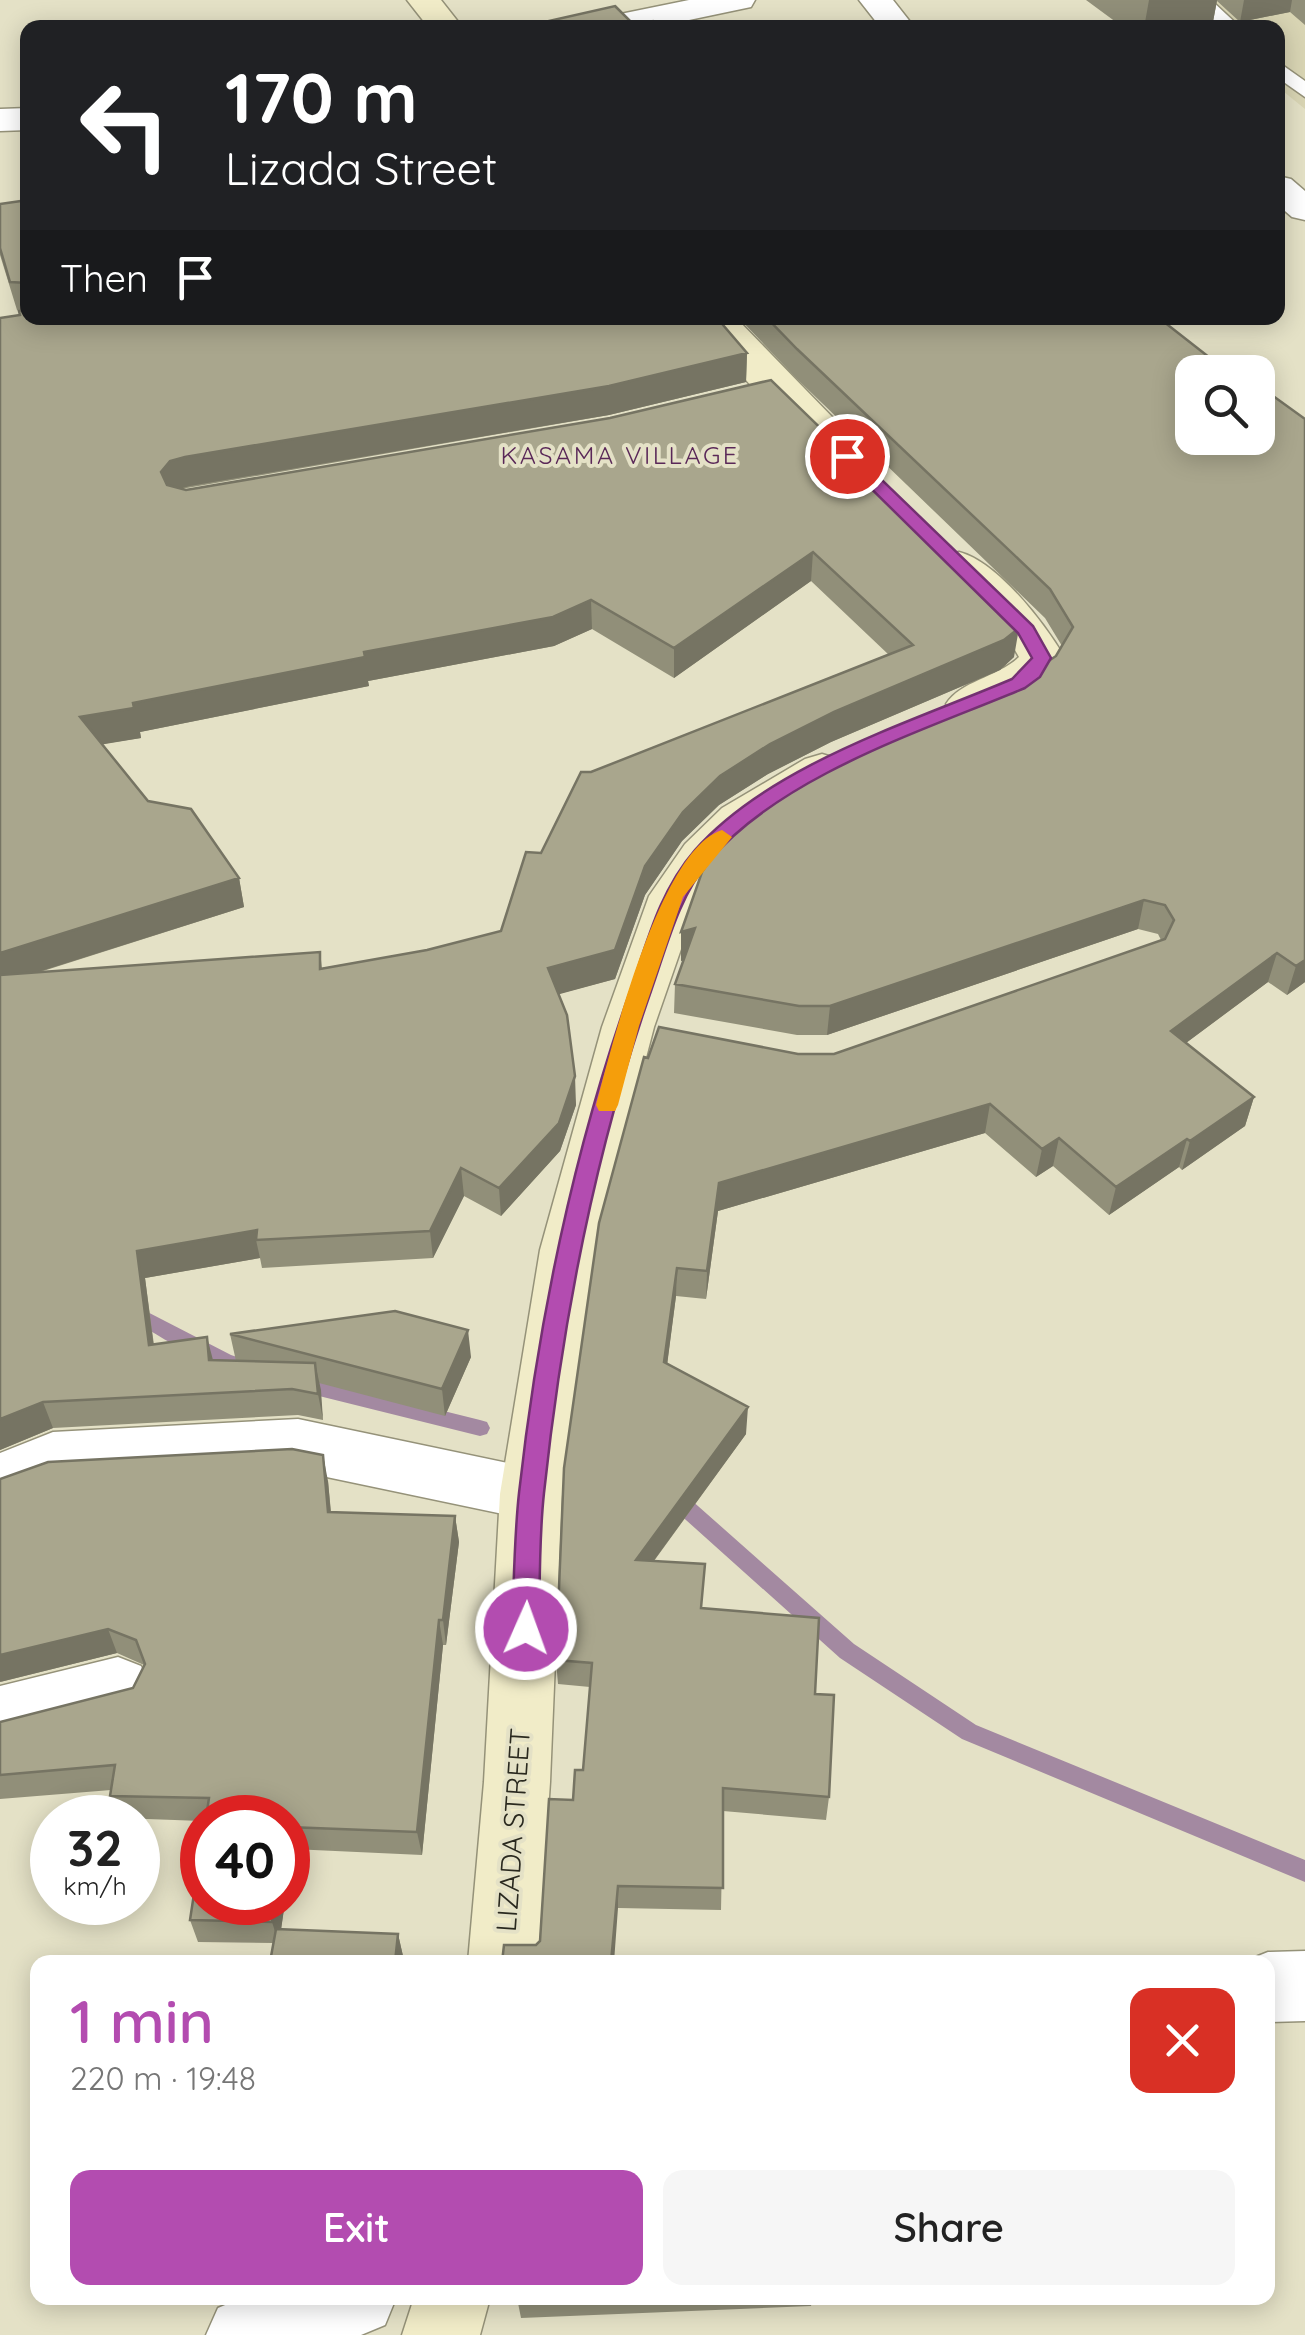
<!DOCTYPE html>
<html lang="en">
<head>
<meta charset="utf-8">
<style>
  body { margin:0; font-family:Quicksand,sans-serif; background:#f6f6f6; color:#222; height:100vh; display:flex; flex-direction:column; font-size:38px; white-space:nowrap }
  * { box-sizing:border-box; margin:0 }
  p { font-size:32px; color:#767676 }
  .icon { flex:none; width:55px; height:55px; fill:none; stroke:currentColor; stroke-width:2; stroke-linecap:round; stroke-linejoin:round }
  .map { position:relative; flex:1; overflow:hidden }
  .sheet { position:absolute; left:30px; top:1955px; width:1245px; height:350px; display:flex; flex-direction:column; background:#fff; border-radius:20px; box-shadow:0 5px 25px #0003 }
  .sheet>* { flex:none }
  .guide { position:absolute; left:20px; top:20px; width:1265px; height:305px; border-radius:20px; box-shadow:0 5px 25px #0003; background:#202124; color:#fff; overflow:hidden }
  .controls { position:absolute; left:1175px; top:355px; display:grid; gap:20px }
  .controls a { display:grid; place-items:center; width:100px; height:100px; border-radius:20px; background:#fff; box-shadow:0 5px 25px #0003; font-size:50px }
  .speed { position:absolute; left:30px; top:1795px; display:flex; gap:20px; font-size:50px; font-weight:700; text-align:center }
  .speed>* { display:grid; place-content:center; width:130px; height:130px; border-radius:50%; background:#fff; box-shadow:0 5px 25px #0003; line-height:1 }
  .speed small { font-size:25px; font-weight:400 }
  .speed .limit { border:15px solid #d22; background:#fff; color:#111 }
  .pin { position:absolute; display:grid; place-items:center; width:85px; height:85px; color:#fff; margin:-42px; border:5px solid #fff; border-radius:50%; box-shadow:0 2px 10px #0007 }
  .me { position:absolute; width:110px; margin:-55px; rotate:2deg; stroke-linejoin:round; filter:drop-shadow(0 0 8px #0008) }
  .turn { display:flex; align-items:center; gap:35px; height:210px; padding:0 40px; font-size:45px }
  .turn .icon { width:130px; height:130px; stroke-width:2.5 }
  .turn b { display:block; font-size:70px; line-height:85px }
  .then { display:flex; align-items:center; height:95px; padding:0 40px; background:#0003; gap:20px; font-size:38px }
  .round { display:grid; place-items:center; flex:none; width:105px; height:105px; border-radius:20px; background:#f6f6f6 }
  .head { display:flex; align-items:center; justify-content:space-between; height:170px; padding:0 40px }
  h1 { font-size:60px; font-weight:600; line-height:75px; color:#b34cb0 }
  .action { display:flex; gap:20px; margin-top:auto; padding:20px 40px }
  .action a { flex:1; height:115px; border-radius:20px; background:#b34cb0; color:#fff; font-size:40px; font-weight:600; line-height:115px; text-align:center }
  .action a+a { background:#f6f6f6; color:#222 }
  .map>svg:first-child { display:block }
</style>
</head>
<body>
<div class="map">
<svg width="1305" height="2335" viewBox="0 0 1305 2335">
  <rect width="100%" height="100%" fill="#e4e1c6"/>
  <path fill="#d9d5b4" d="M 1170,0 L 1305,0 L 1305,109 L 1278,87 L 1278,28 L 1204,27 Z"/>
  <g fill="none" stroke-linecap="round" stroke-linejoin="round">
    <path fill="#a389a1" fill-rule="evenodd" d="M 130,1303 L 231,1355 L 252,1362 L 254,1367 L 252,1372 C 223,1380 151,1330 124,1315 L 121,1310 L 124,1305 Z
      M 299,1375 L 480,1420 L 487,1422 L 490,1428 L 487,1434 L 480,1436 L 299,1391 L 292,1389 L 290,1383 L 292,1377 Z
      M 674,1489 L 681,1491 L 854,1644 L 976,1725 L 1305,1860 L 1305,1882 L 962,1739 L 840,1658 L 667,1503 L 664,1497 L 667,1491 Z"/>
    <defs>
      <path id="lane" d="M 1189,0 L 1211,0 L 1241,28 L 1219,28 Z
        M 1278,62 L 1305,81 L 1305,97 L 1278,78 Z"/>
      <path id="street" d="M 689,0 L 755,0 L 751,7 L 651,28 L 582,28 L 586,21 Z
        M 859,0 L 893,0 L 915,28 L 881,28 Z
        M 28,108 L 28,130 L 0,131 L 0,109 Z
        M 1278,176 L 1291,179 L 1305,191 L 1305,220 L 1292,217 L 1278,205 Z
        M 298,1419 L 531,1468 L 553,1475 L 562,1494 L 553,1513 L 531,1520 L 298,1471 L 57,1484 L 0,1506 L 0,1453 L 53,1432 Z
        M 118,1657 L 141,1666 L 150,1687 L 141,1708 L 0,1746 L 0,1686 Z
        M 1305,1951 L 1305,2021 L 1268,2022 L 1268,1962 L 1243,1962 L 1268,1952 Z
        M 242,2298 L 396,2298 L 385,2325 L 361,2335 L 206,2335 L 218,2308 Z"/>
      <path id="secondary" d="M 407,0 L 441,0 L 463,28 L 429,28 Z
        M 696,318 L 736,318 L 838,423 L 844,432 L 838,441 C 827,443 817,446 807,440 C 780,422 715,346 696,318 Z
        M 959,552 C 998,562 1045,624 1065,658 C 1043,692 994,726 953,715 L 946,704 C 960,681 998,677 1019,657 L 1008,638 L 937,565 L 944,556 Z
        M 822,754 L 839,759 L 846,770 L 839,781 L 756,832 L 719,868 L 698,900 L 654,1027 L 596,1250 L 562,1494 L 550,1782 L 538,1962 L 468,1962 L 484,1782 L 500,1494 L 540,1250 L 602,1027 L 649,896 L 685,844 L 722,808 L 805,759 Z
        M 414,2298 L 490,2298 L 480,2335 L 402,2335 Z"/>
    </defs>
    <use href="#lane" stroke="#959279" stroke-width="3"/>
    <use href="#street" stroke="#959279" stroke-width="3"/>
    <use href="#secondary" stroke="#959279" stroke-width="3"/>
    <use href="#lane" fill="#fff" fill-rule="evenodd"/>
    <use href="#street" fill="#fff" fill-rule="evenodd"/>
    <use href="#secondary" fill="#f1ecc8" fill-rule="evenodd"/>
  </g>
  <path fill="#918f79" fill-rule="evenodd" d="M 1086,0 L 1305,0 L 1305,25 L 1290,12 L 1240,22 L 1217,1 L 1212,27 L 1124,28 Z
    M 28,200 L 28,318 L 747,353 L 746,382 L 609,415 L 181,489 L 186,490 L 610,418 L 1014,657 L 1000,670 L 831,742 L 768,774 L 719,805 L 682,841 L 645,895 L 615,979 L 558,994 L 576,1105 L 560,1151 L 501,1216 L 464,1196 L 433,1258 L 262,1268 L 260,1258 L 145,1278 L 154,1345 L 213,1361 L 236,1361 L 230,1334 L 471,1357 L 445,1416 L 319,1383 L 323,1420 L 298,1415 L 53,1428 L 0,1450 L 0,318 L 20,315 L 22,311 L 17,310 L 0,255 L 0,204 ZM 811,581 L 889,655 L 591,772 L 541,853 L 501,931 L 427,950 L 322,968 L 320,952 L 40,972 L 244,907 L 239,878 L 148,801 L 102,744 L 141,738 L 140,732 L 369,686 L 368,681 L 554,646 L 592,629 L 674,678 Z
    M 739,318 L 1159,318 L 1305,982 L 1287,995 L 1268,982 L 1186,1043 L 1254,1097 L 1245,1126 L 1182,1170 L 1179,1167 L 1109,1215 L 1053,1166 L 1036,1177 L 985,1133 L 718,1211 L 706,1299 L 676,1296 L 667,1364 L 746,1434 L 654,1561 L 702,1608 L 815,1694 L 829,1797 L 826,1820 L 723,1811 L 721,1910 L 618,1908 L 536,1945 L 540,1941 L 573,1800 L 583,1770 L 590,1687 L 558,1684 L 556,1660 L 648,1058 L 834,1054 L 1161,940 L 1158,934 L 1138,929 L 827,1035 L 797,1035 L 674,1013 L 675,984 L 683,960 L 681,961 L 681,932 L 1056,656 L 1062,646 L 1045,618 L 796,378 Z
    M 328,1481 L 331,1512 L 455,1516 L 459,1542 L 446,1645 L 443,1645 L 422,1855 L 292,1849 L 288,1881 L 288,1818 L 202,1818 L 202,1821 L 119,1818 L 110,1796 L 111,1790 L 0,1799 L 0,1722 L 133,1688 L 144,1665 L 117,1653 L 0,1682 Z
    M 202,1902 L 285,1902 L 281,1929 L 398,1934 L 403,1956 L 402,1962 L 270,1962 L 273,1943 L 198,1942 L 190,1920 Z
    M 517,2298 L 813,2298 L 811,2306 L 521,2318 Z"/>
  <path fill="#767463" d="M 1149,0 L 1217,0 L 1212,27 L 1144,28 Z
    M 1244,0 L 1292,0 L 1290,12 L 1240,22 Z
    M 747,353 L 746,382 L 609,415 L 190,486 L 175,490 L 167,501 L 161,472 L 170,461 L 185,457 Z
    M 813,552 L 811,581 L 674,678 L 674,648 Z
    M 591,600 L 592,629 L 554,646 L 368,681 L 369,686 L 140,732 L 141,738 L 87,747 L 80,717 L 133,703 Z
    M 1019,628 L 1014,657 L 1000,670 L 831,742 L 768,774 L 719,805 L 682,841 L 645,895 L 615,979 L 549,997 L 548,968 L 683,812 L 720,776 L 770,744 L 834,712 Z
    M 239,878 L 244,907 L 0,984 L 0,953 Z
    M 1144,900 L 1138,929 L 827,1035 L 830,1006 Z
    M 695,928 L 694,957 L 681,961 L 681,932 Z
    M 1277,953 L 1268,982 L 1163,1060 L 1171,1031 Z
    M 1305,960 L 1305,982 L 1287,995 L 1296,966 Z
    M 575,1076 L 576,1105 L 560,1151 L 501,1216 L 499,1188 Z
    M 1254,1097 L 1245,1126 L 1182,1170 L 1190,1141 Z
    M 990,1104 L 985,1133 L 718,1211 L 706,1299 L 707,1271 L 719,1183 Z
    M 1059,1138 L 1053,1166 L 1036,1177 L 1042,1149 Z
    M 1187,1139 L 1179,1167 L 1109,1215 L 1116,1187 Z
    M 461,1168 L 464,1196 L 433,1258 L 430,1231 Z
    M 257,1230 L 256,1240 L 260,1258 L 145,1278 L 157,1372 L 149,1345 L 137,1251 Z
    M 677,1268 L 676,1296 L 664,1389 L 664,1362 Z
    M 468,1330 L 471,1357 L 445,1416 L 442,1389 Z
    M 207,1337 L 214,1364 L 209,1360 Z
    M 315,1363 L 321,1390 L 323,1420 L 318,1394 Z
    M 43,1402 L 53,1428 L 0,1450 L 0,1419 Z
    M 748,1407 L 746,1434 L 636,1585 L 636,1560 Z
    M 323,1455 L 328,1481 L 333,1538 L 328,1512 Z
    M 455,1516 L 459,1542 L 446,1645 L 443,1620 Z
    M 439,1620 L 443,1645 L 422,1855 L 417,1832 Z
    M 108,1629 L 117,1653 L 0,1682 L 0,1655 Z
    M 288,1835 L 292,1849 L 288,1881 Z
    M 618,1886 L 618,1908 L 614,1962 L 611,1962 Z
    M 275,1902 L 285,1902 L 279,1944 L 272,1922 Z
    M 398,1934 L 403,1956 L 402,1962 L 395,1962 Z"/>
  <path fill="#a9a68d" stroke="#767463" stroke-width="2.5" d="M 615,6 L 634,25 L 653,21 L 660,28 L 518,28 Z
    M 28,200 L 28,283 L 10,282 L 0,248 L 0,204 Z
    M 28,310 L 28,318 L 717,318 L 747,353 L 609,386 L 185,457 L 170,461 L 161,472 L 167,485 L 186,490 L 610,418 L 771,380 L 1009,611 L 1019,628 L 1004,640 L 834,712 L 770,744 L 720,776 L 683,812 L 645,866 L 615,950 L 548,968 L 567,1015 L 575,1076 L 559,1123 L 499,1188 L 461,1168 L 430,1231 L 256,1240 L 257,1230 L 137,1251 L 149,1345 L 207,1337 L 209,1360 L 315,1363 L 318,1394 L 292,1389 L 43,1402 L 0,1419 L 0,975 L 320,952 L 320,969 L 427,950 L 501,931 L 526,852 L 541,853 L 581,772 L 591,772 L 913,645 L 813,552 L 674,648 L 591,600 L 553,617 L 364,652 L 365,657 L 133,703 L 134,708 L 80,717 L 148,801 L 191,809 L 239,878 L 0,953 L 0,318 L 20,315 L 19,311 Z
    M 767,318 L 1159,318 L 1228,372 L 1192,372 L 1192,438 L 1258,438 L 1258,385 L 1305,419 L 1305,960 L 1296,966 L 1277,953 L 1171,1031 L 1254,1097 L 1190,1141 L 1187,1139 L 1116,1187 L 1059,1138 L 1042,1149 L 990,1104 L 719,1183 L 707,1271 L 677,1268 L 664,1362 L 748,1407 L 636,1560 L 705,1564 L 701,1608 L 819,1618 L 815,1694 L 834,1695 L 829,1797 L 723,1788 L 723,1888 L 618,1886 L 611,1962 L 502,1962 L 504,1945 L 536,1945 L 540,1941 L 549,1799 L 573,1800 L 575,1770 L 583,1770 L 592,1663 L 556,1660 L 564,1468 L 599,1223 L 644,1057 L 648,1058 L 659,1027 L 798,1054 L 834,1054 L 1165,939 L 1174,920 L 1165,905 L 1144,900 L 830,1006 L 799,1006 L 675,984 L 695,928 L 681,932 L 702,872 L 723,841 L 760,806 L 808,773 L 1040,667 L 1056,656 L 1073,627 L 1050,589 L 797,349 Z
    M 395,1311 L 468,1330 L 442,1389 L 230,1334 Z
    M 292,1449 L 323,1455 L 328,1512 L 455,1516 L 443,1620 L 439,1620 L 417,1832 L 288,1827 L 288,1818 L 206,1818 L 209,1798 L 110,1796 L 115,1765 L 0,1775 L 0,1722 L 133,1688 L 145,1664 L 136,1640 L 108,1629 L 0,1655 L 0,1479 L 48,1462 Z
    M 202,1841 L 202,1902 L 275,1902 L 272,1922 L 190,1920 Z
    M 276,1929 L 398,1934 L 395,1962 L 270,1962 Z"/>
  <path fill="#b34cb0" stroke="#743172" stroke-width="2.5" d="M 847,450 L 853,452 L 1033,626 L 1051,658 L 1040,677 L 1025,688 C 923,731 782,775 709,861 C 678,898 667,946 651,991 C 595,1151 562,1324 544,1493 C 539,1538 540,1584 539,1629 L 535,1637 L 526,1641 L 516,1637 L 512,1629 C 514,1584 514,1538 519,1493 C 538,1322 574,1148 632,986 C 648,938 661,889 695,850 C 770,765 909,723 1012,679 L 1032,658 L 1018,633 L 841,459 L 839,456 Z"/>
  <path fill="#f59e0b" d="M 722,830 L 732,837 L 683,897 L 639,1026 L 618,1105 L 615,1111 L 599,1111 L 596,1105 C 612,1046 660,849 722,830 Z"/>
  <g text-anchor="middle" stroke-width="8" stroke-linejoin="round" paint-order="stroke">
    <g font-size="25" letter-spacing="2.5" fill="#5a2858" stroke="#e4e1c6">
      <text x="620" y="464">KASAMA VILLAGE</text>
    </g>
    <g font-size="28" fill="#2a291f" stroke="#e4e1c6">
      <text transform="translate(513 1830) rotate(-86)" y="10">LIZADA STREET</text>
    </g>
  </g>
</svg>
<div class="controls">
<a><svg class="icon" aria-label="search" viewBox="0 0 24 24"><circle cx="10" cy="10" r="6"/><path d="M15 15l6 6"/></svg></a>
</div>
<div class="speed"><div>32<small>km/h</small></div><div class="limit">40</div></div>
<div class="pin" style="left:847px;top:456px;background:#d93025"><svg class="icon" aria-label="arrive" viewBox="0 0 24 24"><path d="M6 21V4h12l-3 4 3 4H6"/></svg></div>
<svg class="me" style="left:526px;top:1629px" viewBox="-20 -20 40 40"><circle r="17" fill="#b34cb0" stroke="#fff" stroke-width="3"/><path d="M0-11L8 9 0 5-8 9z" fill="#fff"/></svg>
<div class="guide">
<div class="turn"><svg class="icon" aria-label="left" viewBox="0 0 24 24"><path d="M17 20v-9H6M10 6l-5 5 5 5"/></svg><div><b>170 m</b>Lizada Street</div></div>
<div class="then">Then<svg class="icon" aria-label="arrive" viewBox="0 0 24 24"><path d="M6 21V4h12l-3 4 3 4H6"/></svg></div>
</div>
<section class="sheet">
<div class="head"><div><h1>1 min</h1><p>220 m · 19:48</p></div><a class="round" style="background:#d93025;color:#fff"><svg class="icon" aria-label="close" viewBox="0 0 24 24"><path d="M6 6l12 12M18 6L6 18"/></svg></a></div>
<div class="action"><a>Exit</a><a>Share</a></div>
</section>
</div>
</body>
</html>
